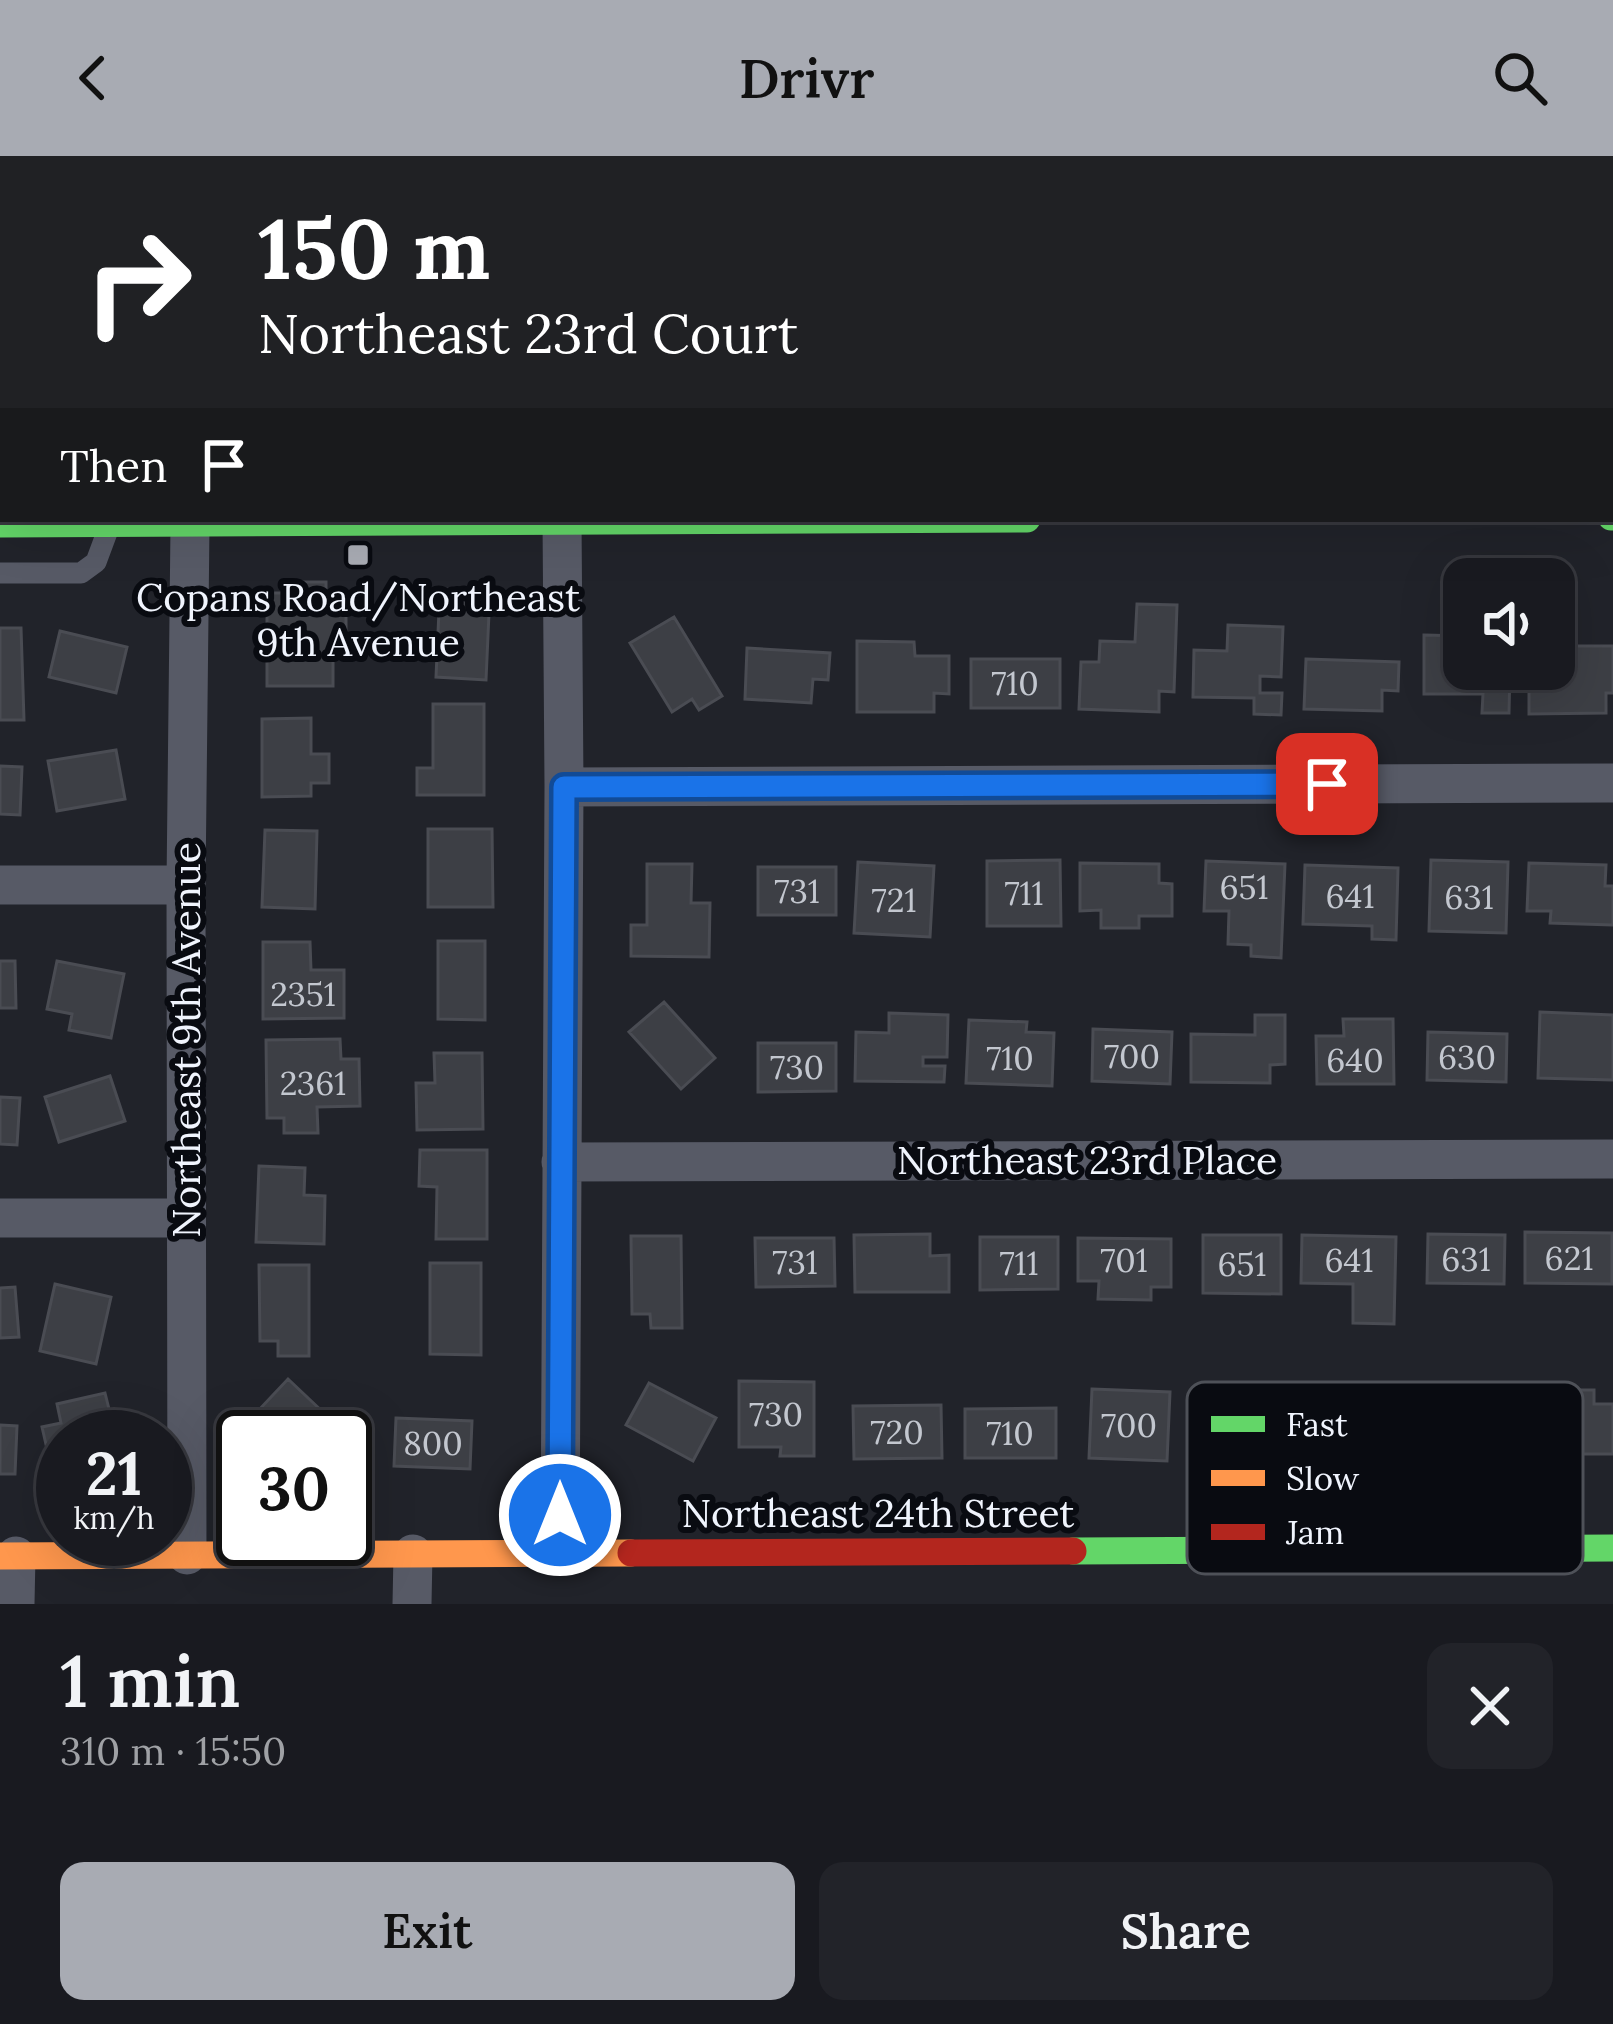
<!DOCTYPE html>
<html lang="en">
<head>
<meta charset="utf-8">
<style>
  body { margin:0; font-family:Lora,serif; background:#222329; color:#f1f3f6; height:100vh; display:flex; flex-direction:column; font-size:45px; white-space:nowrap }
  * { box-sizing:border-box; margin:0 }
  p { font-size:39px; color:#9fa1a5 }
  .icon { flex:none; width:66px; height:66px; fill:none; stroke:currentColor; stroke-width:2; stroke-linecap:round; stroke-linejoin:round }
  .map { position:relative; height:1448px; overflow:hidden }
  .panel { display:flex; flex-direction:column; background:#191a20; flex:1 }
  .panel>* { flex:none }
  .banner { position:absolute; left:0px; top:0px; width:1614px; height:366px; box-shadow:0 12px 48px #0002,0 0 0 3px #37383e; background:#202124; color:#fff; overflow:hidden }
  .tools { position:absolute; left:1443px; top:402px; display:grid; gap:24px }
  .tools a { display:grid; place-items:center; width:132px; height:132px; border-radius:24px; background:#191a20; box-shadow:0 12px 48px #0002,0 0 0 3px #37383e; font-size:60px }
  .speed { position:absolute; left:36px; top:1254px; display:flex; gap:24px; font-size:60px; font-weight:700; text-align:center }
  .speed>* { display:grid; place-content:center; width:156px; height:156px; border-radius:50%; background:#191a20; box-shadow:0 12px 48px #0002,0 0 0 3px #37383e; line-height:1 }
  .speed small { font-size:30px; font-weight:400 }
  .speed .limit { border:6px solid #111; border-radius:18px; background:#fff; color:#111 }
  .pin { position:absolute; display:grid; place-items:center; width:102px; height:102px; color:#fff; margin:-51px; border-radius:24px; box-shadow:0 6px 18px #0006 }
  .me { position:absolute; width:132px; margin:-66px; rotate:0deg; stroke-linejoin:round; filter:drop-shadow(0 0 9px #0008) }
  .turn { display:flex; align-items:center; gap:42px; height:252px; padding:0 60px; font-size:54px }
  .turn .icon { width:156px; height:156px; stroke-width:2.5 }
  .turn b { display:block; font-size:84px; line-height:102px }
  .then { display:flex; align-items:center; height:114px; padding:0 60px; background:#0003; gap:24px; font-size:45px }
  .round { display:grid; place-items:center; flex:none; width:126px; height:126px; border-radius:24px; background:#222329 }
  .overview { display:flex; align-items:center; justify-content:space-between; height:204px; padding:0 60px }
  h1 { font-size:72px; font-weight:600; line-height:90px }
  .cta { display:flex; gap:24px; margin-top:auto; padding:24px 60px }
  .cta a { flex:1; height:138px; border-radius:24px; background:#a8abb3; color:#111; font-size:48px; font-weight:600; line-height:138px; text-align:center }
  .cta a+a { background:#222329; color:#f1f3f6 }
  header { display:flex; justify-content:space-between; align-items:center; height:156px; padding:0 60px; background:#a8abb3; color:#111; font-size:54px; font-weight:600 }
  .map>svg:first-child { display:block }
</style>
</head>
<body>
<header><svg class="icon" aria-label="back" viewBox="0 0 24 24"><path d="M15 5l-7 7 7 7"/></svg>Drivr<svg class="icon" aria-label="search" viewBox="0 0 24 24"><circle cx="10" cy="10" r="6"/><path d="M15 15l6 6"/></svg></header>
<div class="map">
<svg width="1613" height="1448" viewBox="0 0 1613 1448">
  <rect width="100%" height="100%" fill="#21232a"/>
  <path fill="#293568" d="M 0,0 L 1029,0 L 1029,3 L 3,3 L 0,206 Z"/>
  <path fill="#3d3f45" stroke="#4a4c53" stroke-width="3" d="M 291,426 L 326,426 L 326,455 L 346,455 L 346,502 L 333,502 L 333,530 L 267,530 L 267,437 L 290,437 Z
    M 440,433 L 490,435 L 486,524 L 436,521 Z
    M 1137,448 L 1177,449 L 1174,536 L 1159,535 L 1159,556 L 1079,553 L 1081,506 L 1099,506 L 1100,485 L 1135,486 Z
    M 674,461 L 722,540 L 699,554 L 692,543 L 672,556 L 630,487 Z
    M 1228,469 L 1283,471 L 1281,521 L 1260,520 L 1260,537 L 1282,537 L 1281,559 L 1254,558 L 1254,542 L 1193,541 L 1194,494 L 1227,495 Z
    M 0,472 L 21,472 L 24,564 L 0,564 Z
    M 60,475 L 127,491 L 116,537 L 49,521 Z
    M 1424,479 L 1464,480 L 1464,513 L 1510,513 L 1509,557 L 1482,557 L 1483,538 L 1424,538 Z
    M 857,485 L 914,486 L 915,500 L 949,500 L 949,538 L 934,537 L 934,556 L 857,556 Z
    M 1554,490 L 1613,490 L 1613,537 L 1606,537 L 1606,557 L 1529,558 L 1529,513 L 1554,513 Z
    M 747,492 L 830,497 L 828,524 L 813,523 L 811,547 L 745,543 Z
    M 971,503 L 1060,503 L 1060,552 L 971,552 Z
    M 1306,503 L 1399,506 L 1398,535 L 1382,534 L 1382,555 L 1304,553 Z
    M 433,548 L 484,548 L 484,639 L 417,639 L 417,612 L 433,612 Z
    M 311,562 L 311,598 L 329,598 L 329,627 L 311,627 L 311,640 L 262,641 L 262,563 Z
    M 116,594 L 125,643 L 57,655 L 48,605 Z
    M 0,610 L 22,611 L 20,659 L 0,658 Z
    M 428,673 L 492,673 L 493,751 L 428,751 Z
    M 265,674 L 317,675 L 315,753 L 262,751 Z
    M 1060,704 L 1061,770 L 987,770 L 987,705 Z
    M 1431,704 L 1508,706 L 1506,777 L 1429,775 Z
    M 1206,705 L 1285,708 L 1281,802 L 1251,800 L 1251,789 L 1228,788 L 1229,755 L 1204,755 Z
    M 858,706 L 934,710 L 930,781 L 854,777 Z
    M 1080,707 L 1159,708 L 1159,727 L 1172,728 L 1172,760 L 1139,760 L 1139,772 L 1101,772 L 1101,754 L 1080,755 Z
    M 1529,707 L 1606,709 L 1605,730 L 1613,730 L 1613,769 L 1550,767 L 1551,755 L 1527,755 Z
    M 647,708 L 692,708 L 691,747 L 710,747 L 709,801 L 631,800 L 631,769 L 647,769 Z
    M 1305,709 L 1398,712 L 1396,784 L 1372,783 L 1372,770 L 1303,768 Z
    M 758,711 L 836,711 L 836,759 L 758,759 Z
    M 438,785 L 485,785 L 485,864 L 438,863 Z
    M 263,786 L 310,786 L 311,814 L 344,814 L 344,862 L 263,863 Z
    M 0,805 L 15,805 L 16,852 L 0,852 Z
    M 57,805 L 124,818 L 111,882 L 69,874 L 72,858 L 47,853 Z
    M 664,846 L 715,902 L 681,933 L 629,876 Z
    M 1540,856 L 1613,859 L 1613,924 L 1538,922 Z
    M 889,857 L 948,859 L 947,901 L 923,901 L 923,910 L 945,910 L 944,926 L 855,925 L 856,876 L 889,877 Z
    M 1255,859 L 1285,859 L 1285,908 L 1270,909 L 1270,927 L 1191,926 L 1191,878 L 1255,879 Z
    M 1343,863 L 1393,863 L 1394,928 L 1317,928 L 1316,880 L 1344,880 Z
    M 969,864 L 1027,866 L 1026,876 L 1054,877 L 1052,930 L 966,927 Z
    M 1093,873 L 1172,876 L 1170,928 L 1092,925 Z
    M 1428,876 L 1507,878 L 1506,926 L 1427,924 Z
    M 340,883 L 341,903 L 359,903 L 360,950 L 317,951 L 318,977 L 284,977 L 284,962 L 267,962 L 266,884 Z
    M 758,887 L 836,887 L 836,935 L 758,936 Z
    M 434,897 L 482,897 L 483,973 L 417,974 L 416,927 L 435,927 Z
    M 110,920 L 125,965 L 59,986 L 45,941 Z
    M 0,941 L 20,942 L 17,989 L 0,988 Z
    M 420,994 L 487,994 L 487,1083 L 436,1083 L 437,1031 L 419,1030 Z
    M 259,1010 L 305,1012 L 304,1039 L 325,1040 L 324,1088 L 256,1086 Z
    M 1525,1076 L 1612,1077 L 1612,1128 L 1525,1127 Z
    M 930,1078 L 930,1100 L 949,1099 L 949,1136 L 855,1136 L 854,1079 Z
    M 1428,1078 L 1505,1079 L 1504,1128 L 1427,1127 Z
    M 1203,1079 L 1281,1079 L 1281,1138 L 1203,1137 Z
    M 1302,1079 L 1396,1081 L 1394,1168 L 1353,1167 L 1353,1128 L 1301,1127 Z
    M 631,1080 L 681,1080 L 682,1172 L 651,1172 L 650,1158 L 632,1158 Z
    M 980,1081 L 1058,1081 L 1058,1133 L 980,1134 Z
    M 755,1082 L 834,1082 L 835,1130 L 756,1131 Z
    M 1078,1082 L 1171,1083 L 1171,1131 L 1151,1131 L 1151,1144 L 1098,1143 L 1099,1125 L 1078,1125 Z
    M 430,1107 L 481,1107 L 481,1199 L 430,1198 Z
    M 259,1109 L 309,1109 L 309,1200 L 278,1200 L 278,1185 L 260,1185 Z
    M 55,1128 L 111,1141 L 96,1208 L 40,1195 Z
    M 15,1131 L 19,1181 L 0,1182 L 0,1132 Z
    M 288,1223 L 344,1276 L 339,1281 L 281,1281 L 256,1257 Z
    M 739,1225 L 814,1226 L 814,1300 L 780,1300 L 781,1291 L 739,1291 Z
    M 649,1227 L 716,1262 L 693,1305 L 626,1269 Z
    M 1092,1233 L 1170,1236 L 1167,1305 L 1089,1302 Z
    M 1563,1234 L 1594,1234 L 1594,1248 L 1613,1248 L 1613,1298 L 1537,1298 L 1536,1251 L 1563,1251 Z
    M 105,1237 L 116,1281 L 63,1281 L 63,1317 L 53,1319 L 42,1271 L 61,1267 L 57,1248 Z
    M 941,1249 L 942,1302 L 854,1303 L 853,1250 Z
    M 1056,1252 L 1056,1302 L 965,1302 L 965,1253 Z
    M 396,1262 L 472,1265 L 470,1313 L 394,1310 Z
    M 0,1269 L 17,1270 L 15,1318 L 0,1318 Z"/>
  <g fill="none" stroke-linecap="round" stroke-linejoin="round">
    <path stroke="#575a66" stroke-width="21" d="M 0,417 L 81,417 L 96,406 L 109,371"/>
    <path stroke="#575a66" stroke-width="39" d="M 564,631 L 1613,627
      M 0,729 L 186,729
      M 561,1006 L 1613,1003
      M 0,1062 L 185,1062
      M 560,1397 L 564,631 L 562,363
      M 187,1399 L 186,729 L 190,369
      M 15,1448 L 16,1400
      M 412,1448 L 413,1398"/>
    <path stroke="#63d668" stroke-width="27" d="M 0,285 L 3,285
      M 1611,361 L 1613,361
      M 0,368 L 1027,363
      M 1073,1395 L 1613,1392"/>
    <path stroke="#ff974d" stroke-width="27" d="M 0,1400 L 631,1397"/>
    <path stroke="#b3261e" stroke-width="27" d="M 1611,283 L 1613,283
      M 631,1397 L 1073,1395"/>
  </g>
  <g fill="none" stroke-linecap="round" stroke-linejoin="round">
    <defs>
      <path id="route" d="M 560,1359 L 564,631 L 1327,628"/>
    </defs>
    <use href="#route" stroke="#114b97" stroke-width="30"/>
    <use href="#route" stroke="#1a73e8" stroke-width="21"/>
  </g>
  <rect fill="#a8abb3" stroke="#090b11" stroke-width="4.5" x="346" y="387" width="24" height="24" rx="6"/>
  <g text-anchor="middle" stroke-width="12" stroke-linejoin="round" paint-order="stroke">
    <g font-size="33" fill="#c3c7cf">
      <text x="1015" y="539">710</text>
      <text x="1244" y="743">651</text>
      <text x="797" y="747">731</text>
      <text x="1024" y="749">711</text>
      <text x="1350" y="752">641</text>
      <text x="1469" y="753">631</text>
      <text x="894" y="756">721</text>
      <text x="303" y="850">2351</text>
      <text x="1132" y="912">700</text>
      <text x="1467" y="913">630</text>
      <text x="1010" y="914">710</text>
      <text x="1355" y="916">640</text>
      <text x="797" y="923">730</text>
      <text x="313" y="939">2361</text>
      <text x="1569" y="1114">621</text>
      <text x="1466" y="1115">631</text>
      <text x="1124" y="1116">701</text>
      <text x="1349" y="1116">641</text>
      <text x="795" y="1118">731</text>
      <text x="1019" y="1119">711</text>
      <text x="1242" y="1120">651</text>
      <text x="776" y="1270">730</text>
      <text x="1129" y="1281">700</text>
      <text x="897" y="1288">720</text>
      <text x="1010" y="1289">710</text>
      <text x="433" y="1299">800</text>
    </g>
    <g font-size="39" fill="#f0f4fd" stroke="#090b11">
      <text x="358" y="455">Copans Road/Northeast<tspan x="358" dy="45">9th Avenue</tspan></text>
    </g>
    <g font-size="39" fill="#f0f4fd" stroke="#090b11">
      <text transform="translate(186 884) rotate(-90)" y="14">Northeast 9th Avenue</text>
      <text x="1087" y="1018">Northeast 23rd Place</text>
      <text x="878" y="1371">Northeast 24th Street</text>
    </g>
  </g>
  <rect x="1187" y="1226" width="396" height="192" rx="18" fill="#090b11" stroke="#4e5158" stroke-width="3"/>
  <rect x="1211" y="1260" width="54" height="16" fill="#63d668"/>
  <rect x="1211" y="1314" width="54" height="16" fill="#ff974d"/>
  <rect x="1211" y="1368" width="54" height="16" fill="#b3261e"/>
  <g font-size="33" fill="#f0f4fd">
    <text x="1286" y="1280">Fast</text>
    <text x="1286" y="1334">Slow</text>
    <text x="1286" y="1388">Jam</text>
  </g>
</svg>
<div class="tools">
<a><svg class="icon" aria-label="sound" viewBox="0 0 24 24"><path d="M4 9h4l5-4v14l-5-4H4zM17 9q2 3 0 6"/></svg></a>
</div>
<div class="speed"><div>21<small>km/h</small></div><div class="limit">30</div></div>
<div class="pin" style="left:1327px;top:628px;background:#d93025"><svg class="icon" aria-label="arrive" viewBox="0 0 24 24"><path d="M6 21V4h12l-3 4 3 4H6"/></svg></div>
<svg class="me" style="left:560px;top:1359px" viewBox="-20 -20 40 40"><circle r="17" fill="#1a73e8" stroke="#fff" stroke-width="3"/><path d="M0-11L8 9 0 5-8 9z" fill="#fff"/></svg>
<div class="banner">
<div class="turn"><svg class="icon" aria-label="right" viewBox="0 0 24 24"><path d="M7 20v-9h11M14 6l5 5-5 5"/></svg><div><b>150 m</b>Northeast 23rd Court</div></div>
<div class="then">Then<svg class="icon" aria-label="arrive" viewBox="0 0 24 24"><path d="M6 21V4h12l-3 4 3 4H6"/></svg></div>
</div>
</div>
<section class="panel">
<div class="overview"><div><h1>1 min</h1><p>310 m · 15:50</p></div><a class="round"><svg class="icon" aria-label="close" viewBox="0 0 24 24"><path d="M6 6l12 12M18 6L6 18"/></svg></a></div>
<div class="cta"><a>Exit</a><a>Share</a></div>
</section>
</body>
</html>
